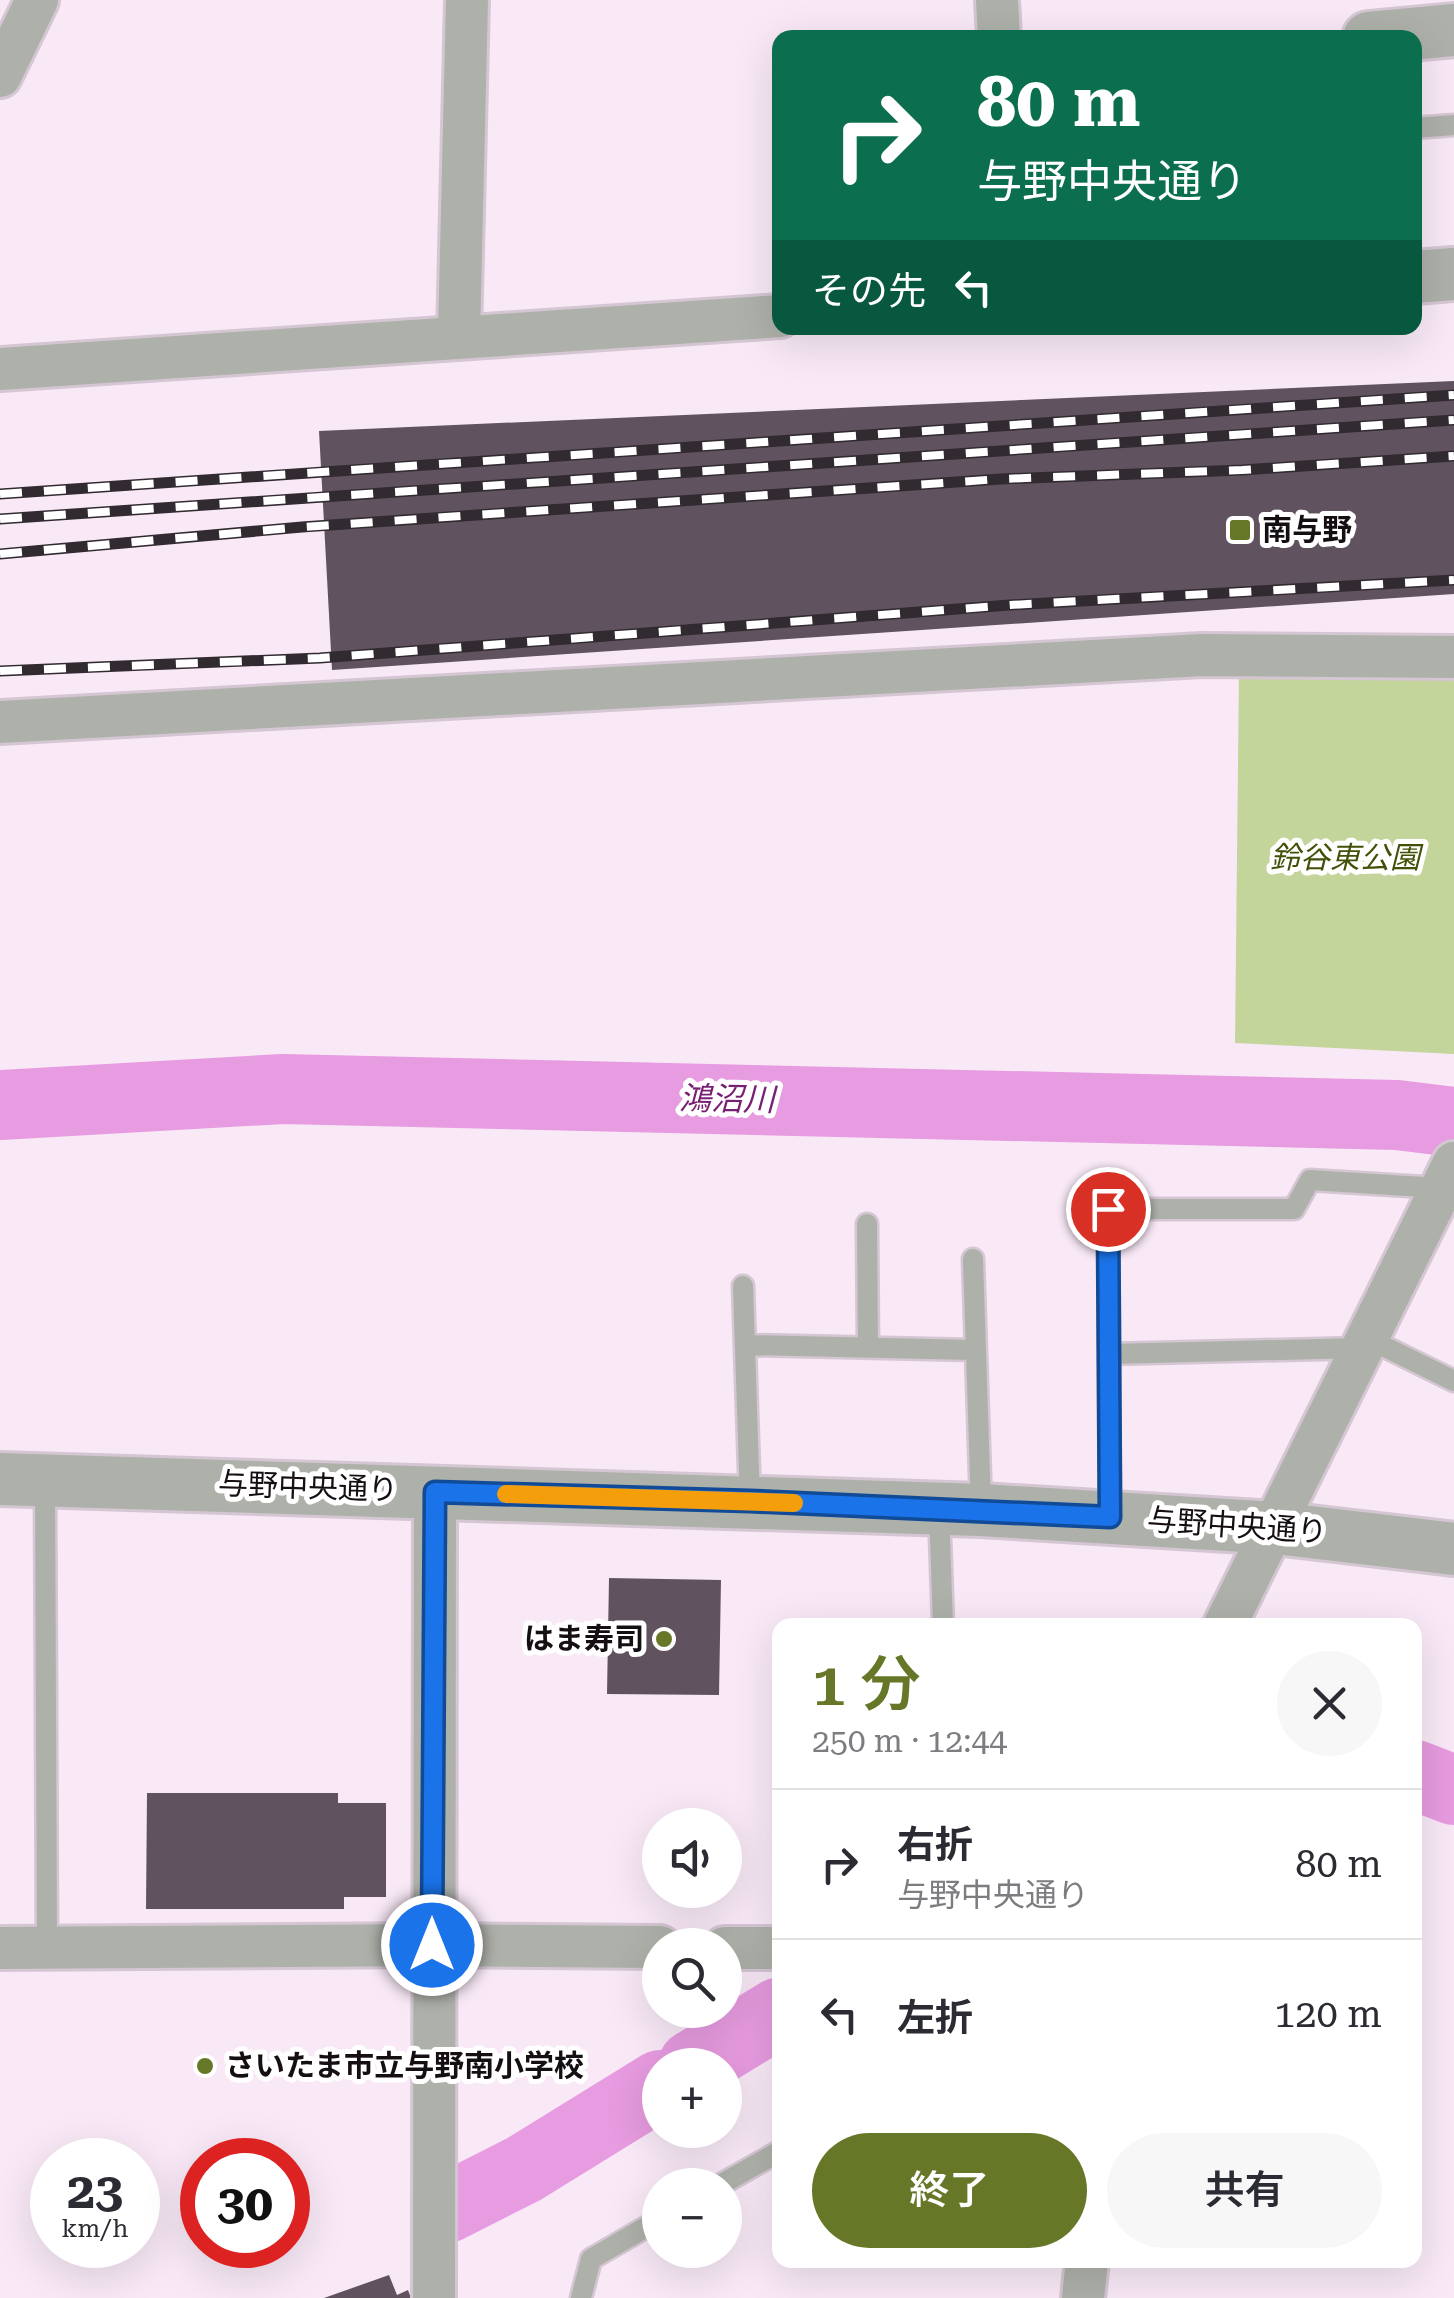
<!DOCTYPE html>
<html lang="ja">
<head>
<meta charset="utf-8">
<style>
  body { margin:0; font-family:"Roboto Serif","Noto Sans JP",serif; background:#f7f7f7; color:#2b2b33; height:100vh; display:flex; flex-direction:column; font-size:38px; white-space:nowrap }
  * { box-sizing:border-box; margin:0 }
  p { font-size:32px; color:#7c7c81 }
  .icon { flex:none; width:55px; height:55px; fill:none; stroke:currentColor; stroke-width:2; stroke-linecap:round; stroke-linejoin:round }
  .map { position:relative; flex:1; overflow:hidden }
  .details { position:absolute; left:772px; top:1618px; width:650px; height:650px; display:flex; flex-direction:column; background:#fff; border-radius:20px; box-shadow:0 10px 40px #0002 }
  .details>* { flex:none }
  .banner { position:absolute; left:772px; top:30px; width:650px; height:305px; border-radius:20px; box-shadow:0 10px 40px #0002; background:#0b6e4f; color:#fff; overflow:hidden }
  .buttons { position:absolute; left:642px; top:1808px; display:grid; gap:20px }
  .buttons a { display:grid; place-items:center; width:100px; height:100px; border-radius:50%; background:#fff; box-shadow:0 10px 40px #0002; font-size:50px }
  .speed { position:absolute; left:30px; top:2138px; display:flex; gap:20px; font-size:50px; font-weight:700; text-align:center }
  .speed>* { display:grid; place-content:center; width:130px; height:130px; border-radius:50%; background:#fff; box-shadow:0 10px 40px #0002; line-height:1 }
  .speed small { font-size:25px; font-weight:400 }
  .speed .limit { border:15px solid #d22; background:#fff; color:#111 }
  .pin { position:absolute; display:grid; place-items:center; width:85px; height:85px; color:#fff; margin:-42px; border:5px solid #fff; border-radius:50%; box-shadow:0 2px 10px #0007 }
  .me { position:absolute; width:110px; margin:-55px; rotate:0deg; stroke-linejoin:round; filter:drop-shadow(0 0 8px #0008) }
  .turn { display:flex; align-items:center; gap:35px; height:210px; padding:0 40px; font-size:45px }
  .turn .icon { width:130px; height:130px; stroke-width:2.5 }
  .turn b { display:block; font-size:70px; line-height:85px }
  .then { display:flex; align-items:center; height:95px; padding:0 40px; background:#0003; gap:20px; font-size:38px }
  .round { display:grid; place-items:center; flex:none; width:105px; height:105px; border-radius:52px; background:#f7f7f7 }
  .head { display:flex; align-items:center; justify-content:space-between; height:170px; padding:0 40px }
  h1 { font-size:60px; font-weight:600; line-height:75px; color:#667828 }
  .primary-button { display:flex; gap:20px; margin-top:auto; padding:20px 40px }
  .primary-button a { flex:1; height:115px; border-radius:60px; background:#667828; color:#fff; font-size:40px; font-weight:600; line-height:115px; text-align:center }
  .primary-button a+a { background:#f7f7f7; color:#2b2b33 }
  ul { padding:0; list-style:none }
  li { display:flex; align-items:center; gap:30px; height:150px; padding:0 40px; border-top:2px solid #e1e1e2 }
  li div { flex:1 }
  li b { display:block; font-size:38px }
  li em { font-style:normal }
  .map>svg:first-child { display:block }
</style>
</head>
<body>
<div class="map">
<svg width="1454" height="2298" viewBox="0 0 1454 2298">
  <rect width="100%" height="100%" fill="#f9e9f7"/>
  <path fill="#c3d59a" d="M 1454,670 L 1454,1054 L 1235,1043 L 1239,672 Z"/>
  <g fill="none" stroke-linecap="round" stroke-linejoin="round">
    <path stroke="#e79be0" stroke-width="70" d="M 0,1105 L 283,1089 L 1397,1115 L 1454,1122
      M 1415,1775 L 1454,1790
      M 693,2065 L 780,2012
      M 447,2208 L 524,2169 L 660,2085"/>
  </g>
  <path fill="#60535f" d="M 1454,381 L 1454,594 L 332,670 L 319,431 Z
    M 609,1578 L 721,1580 L 719,1695 L 607,1694 Z
    M 147,1793 L 338,1793 L 338,1803 L 386,1803 L 386,1897 L 344,1897 L 344,1909 L 146,1909 Z
    M 389,2275 L 397,2295 L 408,2290 L 411,2298 L 324,2298 Z"/>
  <g fill="none" stroke-linecap="round" stroke-linejoin="round">
    <defs>
      <path id="service" d="M 1415,128 L 1454,125
        M 867,1224 L 868,1348
        M 973,1259 L 981,1507
        M 743,1286 L 750,1501
        M 1367,1338 L 1454,1381
        M 745,1345 L 974,1350
        M 1109,1354 L 1360,1348
        M 45,1480 L 47,1947
        M 939,1509 L 943,1625
        M 1110,1517 L 1108,1209 L 1294,1209 L 1310,1180 L 1440,1188
        M 720,2185 L 780,2151
        M 581,2298 L 591,2259 L 660,2219"/>
      <path id="minor" d="M 997,0 L 999,38
        M 0,76 L 37,0
        M 459,336 L 467,0
        M 0,369 L 780,316
        M 0,722 L 1202,655 L 1454,657
        M 1225,1625 L 1454,1163
        M 0,1948 L 433,1945 L 660,1947
        M 725,1948 L 780,1948
        M 434,2298 L 435,1492
        M 1083,2298 L 1087,2260"/>
      <path id="tertiary" d="M 1369,38 L 1454,30
        M 1415,277 L 1454,274
        M 0,1479 L 981,1510 L 1276,1528 L 1454,1549"/>
    </defs>
    <use href="#service" stroke="#d5c6d3" stroke-width="25"/>
    <use href="#minor" stroke="#d5c6d3" stroke-width="48"/>
    <use href="#tertiary" stroke="#d5c6d3" stroke-width="58"/>
    <use href="#service" stroke="#aeb1a9" stroke-width="20"/>
    <use href="#minor" stroke="#aeb1a9" stroke-width="42"/>
    <use href="#tertiary" stroke="#aeb1a9" stroke-width="52"/>
    <defs>
      <path id="rail" d="M 0,494 L 1454,395
        M 0,519 L 1454,420
        M 0,554 L 302,527 L 1000,479 L 1242,470 L 1454,456
        M 0,671 L 320,658 L 1010,605 L 1454,580"/>
    </defs>
    <use href="#rail" stroke="#312a30" stroke-width="11"/>
    <use href="#rail" stroke="#fff" stroke-width="8" stroke-dasharray="22" stroke-linecap="butt"/>
  </g>
  <g fill="none" stroke-linecap="round" stroke-linejoin="round">
    <defs>
      <path id="route" d="M 432,1945 L 435,1492 L 750,1501 L 1110,1517 L 1108,1209"/>
    </defs>
    <use href="#route" stroke="#114b97" stroke-width="25"/>
    <use href="#route" stroke="#1a73e8" stroke-width="18"/>
    <path stroke="#f59e0b" stroke-width="18" d="M 506,1494 L 794,1503"/>
  </g>
  <g fill="#667828" stroke="#fff" stroke-width="4">
    <rect x="1228" y="518" width="24" height="24" rx="5"/>
    <circle cx="664" cy="1639" r="10"/>
    <circle cx="205" cy="2066" r="10"/>
  </g>
  <g text-anchor="middle" stroke-width="10" stroke-linejoin="round" paint-order="stroke">
    <g font-size="30" font-weight="bold" fill="#150f14" stroke="#fff" text-anchor="start">
      <text x="1262" y="540">南与野</text>
      <text x="644" y="1649" text-anchor="end">はま寿司</text>
      <text x="225" y="2076">さいたま市立与野南小学校</text>
    </g>
    <g font-size="30" font-style="italic" fill="#425108" stroke="#fff">
      <text x="1345" y="868">鈴谷東公園</text>
    </g>
    <g font-size="30" fill="#150f14" stroke="#fff">
      <text transform="translate(308 1487) rotate(2)" y="10">与野中央通り</text>
      <text transform="translate(1237 1526) rotate(4)" y="10">与野中央通り</text>
    </g>
    <g font-size="32" font-style="italic" fill="#771f73" stroke="#fff">
      <text transform="translate(727 1099) rotate(1)" y="11">鴻沼川</text>
    </g>
  </g>
</svg>
<div class="buttons">
<a><svg class="icon" aria-label="sound" viewBox="0 0 24 24"><path d="M4 9h4l5-4v14l-5-4H4zM17 9q2 3 0 6"/></svg></a>
<a><svg class="icon" aria-label="search" viewBox="0 0 24 24"><circle cx="10" cy="10" r="6"/><path d="M15 15l6 6"/></svg></a>
<a>+</a>
<a>−</a>
</div>
<div class="speed"><div>23<small>km/h</small></div><div class="limit">30</div></div>
<div class="pin" style="left:1108px;top:1209px;background:#d93025"><svg class="icon" aria-label="arrive" viewBox="0 0 24 24"><path d="M6 21V4h12l-3 4 3 4H6"/></svg></div>
<svg class="me" style="left:432px;top:1945px" viewBox="-20 -20 40 40"><circle r="17" fill="#1a73e8" stroke="#fff" stroke-width="3"/><path d="M0-11L8 9 0 5-8 9z" fill="#fff"/></svg>
<div class="banner">
<div class="turn"><svg class="icon" aria-label="right" viewBox="0 0 24 24"><path d="M7 20v-9h11M14 6l5 5-5 5"/></svg><div><b>80 m</b>与野中央通り</div></div>
<div class="then">その先<svg class="icon" aria-label="left" viewBox="0 0 24 24"><path d="M17 20v-9H6M10 6l-5 5 5 5"/></svg></div>
</div>
<section class="details">
<div class="head"><div><h1>1 分</h1><p>250 m · 12:44</p></div><a class="round"><svg class="icon" aria-label="close" viewBox="0 0 24 24"><path d="M6 6l12 12M18 6L6 18"/></svg></a></div>
<ul>
<li><svg class="icon" aria-label="right" viewBox="0 0 24 24"><path d="M7 20v-9h11M14 6l5 5-5 5"/></svg><div><b>右折</b><p>与野中央通り</p></div><em>80 m</em></li>
<li><svg class="icon" aria-label="left" viewBox="0 0 24 24"><path d="M17 20v-9H6M10 6l-5 5 5 5"/></svg><div><b>左折</b></div><em>120 m</em></li>
</ul>
<div class="primary-button"><a>終了</a><a>共有</a></div>
</section>
</div>
</body>
</html>
